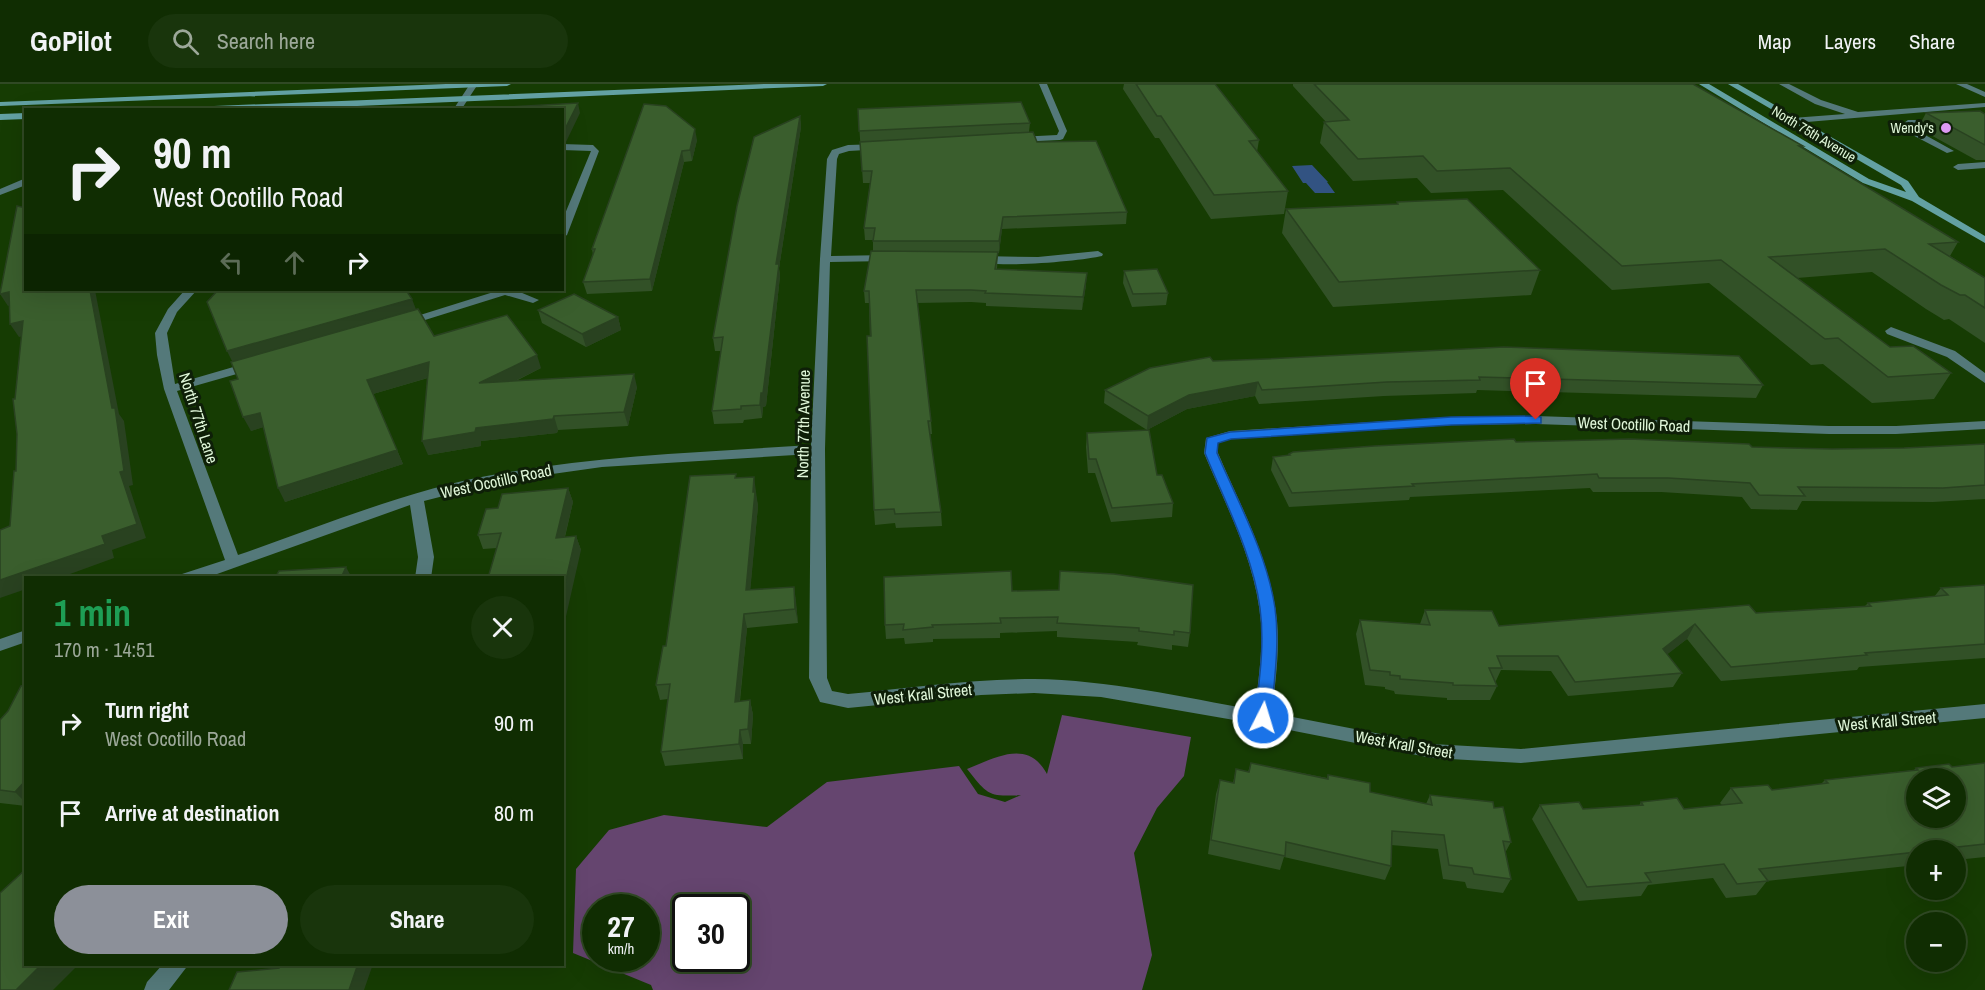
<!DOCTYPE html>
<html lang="en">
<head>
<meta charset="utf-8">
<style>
  body { margin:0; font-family:"Archivo Narrow",sans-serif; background:#19350c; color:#f1f3f6; height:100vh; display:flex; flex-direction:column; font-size:22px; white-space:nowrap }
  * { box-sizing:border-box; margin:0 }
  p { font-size:20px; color:#9ca899 }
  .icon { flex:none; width:33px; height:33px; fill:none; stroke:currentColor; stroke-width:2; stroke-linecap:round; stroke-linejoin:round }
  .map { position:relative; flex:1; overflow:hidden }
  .side { position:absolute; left:24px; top:492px; width:540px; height:390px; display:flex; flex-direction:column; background:#102d02; border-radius:0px; box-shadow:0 6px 24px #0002,0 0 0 2px #304924 }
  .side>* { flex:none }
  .guide { position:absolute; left:24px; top:24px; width:540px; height:183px; border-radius:0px; box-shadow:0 6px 24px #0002,0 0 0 2px #304924; background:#102d02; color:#f1f3f6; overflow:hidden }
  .controls { position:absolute; left:1906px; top:684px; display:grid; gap:12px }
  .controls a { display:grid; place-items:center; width:60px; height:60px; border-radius:50%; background:#102d02; box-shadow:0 6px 24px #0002,0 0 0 2px #304924; font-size:30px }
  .speed { position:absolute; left:582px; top:810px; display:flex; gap:12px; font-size:30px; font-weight:700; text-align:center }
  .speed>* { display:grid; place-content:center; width:78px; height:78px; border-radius:50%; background:#102d02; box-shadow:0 6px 24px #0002,0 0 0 2px #304924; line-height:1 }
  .speed small { font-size:15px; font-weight:400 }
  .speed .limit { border:3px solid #111; border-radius:9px; background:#fff; color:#111 }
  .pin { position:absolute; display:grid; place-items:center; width:51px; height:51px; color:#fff; margin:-62px -26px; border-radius:50% 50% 50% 0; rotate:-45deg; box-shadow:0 0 6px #0007 }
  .pin .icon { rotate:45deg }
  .me { position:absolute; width:66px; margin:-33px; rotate:5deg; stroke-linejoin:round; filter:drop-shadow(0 0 4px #0008) }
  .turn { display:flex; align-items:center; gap:21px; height:126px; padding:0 30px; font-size:27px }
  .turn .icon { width:78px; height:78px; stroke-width:2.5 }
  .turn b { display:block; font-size:42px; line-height:51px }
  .lanes { display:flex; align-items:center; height:57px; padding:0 30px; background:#0003; justify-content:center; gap:30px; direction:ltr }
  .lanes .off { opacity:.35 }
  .round { display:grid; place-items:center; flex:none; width:63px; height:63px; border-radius:32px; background:#19350c }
  .headline { display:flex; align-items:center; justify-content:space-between; height:102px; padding:0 30px }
  h1 { font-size:36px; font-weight:700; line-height:45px; color:#1e9e55 }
  .button { display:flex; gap:12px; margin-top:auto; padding:12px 30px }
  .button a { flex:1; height:69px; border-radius:36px; background:#8c9099; color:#fff; font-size:24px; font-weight:700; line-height:69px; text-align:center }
  .button a+a { background:#19350c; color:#f1f3f6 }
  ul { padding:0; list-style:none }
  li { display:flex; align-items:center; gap:18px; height:90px; padding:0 30px }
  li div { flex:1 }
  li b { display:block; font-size:22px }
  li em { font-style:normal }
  header { display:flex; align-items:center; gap:36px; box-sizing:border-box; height:84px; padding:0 30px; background:#102d02; border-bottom:2px solid #304924 }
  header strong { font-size:28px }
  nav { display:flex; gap:33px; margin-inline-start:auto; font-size:21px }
  .search { width:420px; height:54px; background:#19350c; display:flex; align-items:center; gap:15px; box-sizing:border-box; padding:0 21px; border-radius:33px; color:#9ca899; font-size:22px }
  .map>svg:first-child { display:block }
</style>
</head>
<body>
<header>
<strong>GoPilot</strong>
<div class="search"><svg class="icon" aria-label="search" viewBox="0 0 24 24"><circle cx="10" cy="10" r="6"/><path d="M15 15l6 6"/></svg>Search here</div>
<nav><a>Map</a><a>Layers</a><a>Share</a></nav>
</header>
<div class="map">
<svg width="1985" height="906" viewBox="0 0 1985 906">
  <rect width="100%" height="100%" fill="#163c03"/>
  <path fill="#65456f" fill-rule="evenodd" d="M 1062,631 L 1191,653 L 1184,692 L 1157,724 L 1134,769 L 1152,871 L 1142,906 L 653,906 L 651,901 L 573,869 L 576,785 L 609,746 L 664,731 L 767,743 L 827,698 L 959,682 L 978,710 L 1005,718 L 1021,711 C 988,713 988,711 967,685 C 997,673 1028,655 1047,690 ZM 596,824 L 646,824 L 646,874 L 596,874 ZM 686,824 L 736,824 L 736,874 L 686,874 Z"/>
  <path fill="#325382" d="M 1312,81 L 1328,98 L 1327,98 L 1335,109 L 1315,109 L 1306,99 L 1303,99 L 1292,82 Z"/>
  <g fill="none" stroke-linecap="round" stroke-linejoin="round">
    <path fill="#54797a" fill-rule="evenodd" d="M 1779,0 L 1789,0 L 1821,16 L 1858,28 L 1985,19 L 1985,23 L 1795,39 L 1792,38 L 1792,34 L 1845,30 L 1815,20 Z
      M 1956,0 L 1967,0 L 1985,8 L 1985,13 Z
      M 1908,36 L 1943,36 L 1944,38 L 1940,41 L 1909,42 L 1954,67 L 1947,69 L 1901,45 L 1901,41 Z
      M 1985,78 L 1985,84 L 1958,86 L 1953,83 L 1958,80 Z"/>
    <path fill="#54797a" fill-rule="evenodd" d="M 470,0 L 478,0 L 461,26 L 453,26 Z
      M 1039,0 L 1047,0 L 1067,47 L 1063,55 L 1060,56 L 1015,58 L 1014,56 L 1018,53 L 1057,51 L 1059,47 Z
      M 562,60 L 593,61 L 599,67 L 567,151 L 562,154 L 562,137 L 591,67 L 562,66 Z
      M 880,60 L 883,61 L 883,65 L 849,67 L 839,70 L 837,75 L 831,172 L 888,171 L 893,174 L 888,177 L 830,178 L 825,365 L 827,594 L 832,607 L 848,610 C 910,604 972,595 1034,595 C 1108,596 1182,613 1255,626 C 1258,597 1263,568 1261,539 C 1256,478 1227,424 1204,369 L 1206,354 L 1230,347 L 1451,333 L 1536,332 L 1829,342 L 1896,342 L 1985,337 L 1985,345 L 1896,350 L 1829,350 L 1536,340 L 1451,341 L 1231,355 L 1218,359 L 1218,369 C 1241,423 1271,477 1277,537 C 1280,568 1275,599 1272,629 L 1432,660 L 1521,665 L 1985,620 L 1985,634 L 1521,679 L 1432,674 L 1263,641 L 1101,613 L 1034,609 L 981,611 L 848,624 L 820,618 L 809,594 L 811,370 L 602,383 L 502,397 L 424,417 L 434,473 L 431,494 L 415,494 L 418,473 L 410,421 L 206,494 L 180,494 L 182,490 L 225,476 L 164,305 L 157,271 L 155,249 L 168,225 L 185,206 L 197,206 L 177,228 L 167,249 L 175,300 L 254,277 L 260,281 L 258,284 L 177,307 L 238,471 C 325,441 412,404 503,389 C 605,371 709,368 811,361 L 820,175 L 827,75 L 832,66 L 848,61 Z
      M 26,94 L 26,101 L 0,111 L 0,105 Z
      M 1098,167 L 1103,170 L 1102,172 C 1081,177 986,186 973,175 L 978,172 L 1038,173 Z
      M 500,206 L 515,206 L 539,216 L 533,219 L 505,211 L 409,241 L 401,241 L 399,239 L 401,237 Z
      M 1891,243 L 1955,267 L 1985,289 L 1985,299 L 1947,273 L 1887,250 L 1885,247 Z
      M 26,546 L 26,558 L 0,567 L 0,555 Z
      M 163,880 L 189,880 L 169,906 L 144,906 L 147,898 Z"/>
    <path fill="#63a1a3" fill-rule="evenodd" d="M 446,0 L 511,0 L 507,2 L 0,22 L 0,18 Z
      M 765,0 L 827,0 L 823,2 L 263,26 L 186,26 L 190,23 Z
      M 1699,0 L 1709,0 L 1869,95 L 1906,108 L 1901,101 L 1728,0 L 1738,0 L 1908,97 L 1919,113 L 1985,152 L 1985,159 L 1912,117 L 1863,99 Z
      M 26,29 L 26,35 L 0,36 L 0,30 Z"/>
  </g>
  <path fill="#325127" d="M 1124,0 L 1215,0 L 1259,56 L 1257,68 L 1288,107 L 1284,130 L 1211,135 L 1159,54 L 1155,54 L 1123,5 Z
    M 1293,0 L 1693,0 L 1803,62 L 1802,64 L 1958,158 L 1950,172 L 1985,194 L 1985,259 L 1949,235 L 1944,236 L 1926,225 L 1872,188 L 1797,194 L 1890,263 L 1951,289 L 1934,315 L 1872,319 L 1823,280 L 1811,281 L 1709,199 L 1612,206 L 1503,106 L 1431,109 L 1417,94 L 1353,97 L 1320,59 L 1324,38 L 1326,38 L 1293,2 Z
    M 644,20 L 697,56 L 692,77 L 684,78 L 652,207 L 587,210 L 583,198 L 593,171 L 592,165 Z
    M 858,25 L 1030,39 L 1029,48 L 1037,58 L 1127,128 L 1126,140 L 1002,145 L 999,169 L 998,169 L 997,185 L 1086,201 L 1082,226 L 986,222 L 986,219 L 971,218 L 917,219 L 931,337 L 932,350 L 930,350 L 941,428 L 942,442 L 896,444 L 895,439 L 875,441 L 874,426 L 869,219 L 865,219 L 864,207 L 873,167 L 873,156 L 865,156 L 864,144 L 870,99 L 863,99 Z
    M 1926,29 L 1985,30 L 1985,76 L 1976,76 L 1918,44 Z
    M 800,32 L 801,43 L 779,184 L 780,192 L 766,322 L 763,323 L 762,334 L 744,336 L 743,339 L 714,340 L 712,327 L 721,267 L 715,267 L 713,254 Z
    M 1397,118 L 1540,186 L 1531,211 L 1333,223 L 1282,149 L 1286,125 L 1397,120 Z
    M 1124,187 L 1168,209 L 1166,221 L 1132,223 L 1123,199 Z
    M 416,225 L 434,252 L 541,284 L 516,297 L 637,303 L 628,342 L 558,346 L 557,349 L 481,357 L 481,362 L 428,371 L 428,294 L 373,310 L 403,380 L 285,418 L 263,343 L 251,347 L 238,295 L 232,278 Z
    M 538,226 L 618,233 L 621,246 L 586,263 L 542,239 Z
    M 1213,277 L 1763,301 L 1756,314 L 1477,306 L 1476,309 L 1384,312 L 1259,320 L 1255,312 L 1187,325 L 1147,346 L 1104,319 L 1105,306 Z
    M 1087,349 L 1157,391 L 1173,419 L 1172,433 L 1111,438 L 1095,389 L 1088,389 L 1086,363 Z
    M 1516,358 L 1832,365 L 1904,364 L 1985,360 L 1985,415 L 1933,418 L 1802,417 L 1797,426 L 1751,425 L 1742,413 L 1661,408 L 1593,408 L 1590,404 L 1410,413 L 1409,416 L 1289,423 L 1271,386 L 1273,373 L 1288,371 L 1289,370 Z
    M 737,394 L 756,407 L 756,412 L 758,422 L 750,506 L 794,503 L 798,539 L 747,544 L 740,617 L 750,616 L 753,631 L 751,660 L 743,660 L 743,675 L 665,682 L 661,668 L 668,615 L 660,616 L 656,601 L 666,562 Z
    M 568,404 L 573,418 L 565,453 L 576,452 L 581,466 L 497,464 L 483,465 L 478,451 L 498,424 Z
    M 1985,501 L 1985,574 L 1859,583 L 1857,586 L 1721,597 L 1687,555 L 1667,570 L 1682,589 L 1673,603 L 1568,612 L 1551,587 L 1501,586 L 1495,599 L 1497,602 L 1490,616 L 1447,616 L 1447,614 L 1395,610 L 1394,607 L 1385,605 L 1385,603 L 1365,601 L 1356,550 L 1360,536 L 1420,540 L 1425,526 L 1499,542 L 1756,529 L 1865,522 L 1868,519 L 1934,513 L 1941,504 Z
    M 1012,507 L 1190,549 L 1188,563 L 1172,561 L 1172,566 L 1137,561 L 1138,558 L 1057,553 L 1057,547 L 1000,549 L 1000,554 L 933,555 L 933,558 L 905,560 L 904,554 L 886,555 L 885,541 Z
    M 26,601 L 26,722 L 0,719 L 0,636 L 8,627 Z
    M 1251,679 L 1327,694 L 1328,691 L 1370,708 L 1426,720 L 1430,711 L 1494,724 L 1511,758 L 1505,769 L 1511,795 L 1503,809 L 1467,804 L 1465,798 L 1443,795 L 1438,765 L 1391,761 L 1391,782 L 1385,796 L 1284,773 L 1280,786 L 1208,770 L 1216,710 L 1220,696 L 1233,699 L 1236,685 L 1248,688 Z
    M 1985,679 L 1985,773 L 1956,776 L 1956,766 L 1917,766 L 1917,781 L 1767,797 L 1756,811 L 1726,814 L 1713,794 L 1648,801 L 1641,812 L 1578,817 L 1532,735 L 1540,721 L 1583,725 L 1639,722 L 1641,718 L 1684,725 L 1722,721 L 1720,719 L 1731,704 L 1772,706 L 1821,700 L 1825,696 L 1914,686 L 1916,684 L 1952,683 Z"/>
  <path fill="#294220" d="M 578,19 L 580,29 L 566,58 L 562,58 L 562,47 Z
    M 800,32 L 801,43 L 779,184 L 780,192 L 766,322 L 763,323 L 762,334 L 760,321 L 776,180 Z
    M 695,45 L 697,56 L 692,77 L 690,66 Z
    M 682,67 L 684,78 L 652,207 L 650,195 Z
    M 1003,133 L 1002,145 L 999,169 L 999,157 Z
    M 1087,189 L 1086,201 L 1082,226 L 1083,213 Z
    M 90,206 L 95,206 L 119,330 L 124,337 L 133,401 L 129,402 L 146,454 L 112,466 L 114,474 L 59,494 L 26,494 L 26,505 L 0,514 L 0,496 L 102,452 L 120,388 L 112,324 Z
    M 9,208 L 17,220 L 8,222 L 0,210 Z
    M 412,215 L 417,228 L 234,281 L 227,267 Z
    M 618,233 L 621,246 L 586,263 L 582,250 Z
    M 23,237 L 31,250 L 19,253 L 10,240 Z
    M 537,271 L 541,284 L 484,312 L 479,299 Z
    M 429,278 L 434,292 L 373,310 L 403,380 L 285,418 L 278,404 L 367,296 Z
    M 634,290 L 637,303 L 628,342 L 624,328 Z
    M 1258,298 L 1255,312 L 1187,325 L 1147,346 L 1148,332 L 1189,311 Z
    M 260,329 L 267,342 L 251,347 L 243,333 Z
    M 554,332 L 558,346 L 557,349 L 481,357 L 481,362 L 428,371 L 422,357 L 476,344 Z
    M 754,393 L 758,422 L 749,521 L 746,506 Z
    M 568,404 L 573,418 L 561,468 L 556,454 Z
    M 576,452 L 581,466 L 562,550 L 562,513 Z
    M 346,483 L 352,494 L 341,494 Z
    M 794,503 L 796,517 L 798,539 L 795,525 Z
    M 744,530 L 747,544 L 738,632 L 735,618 Z
    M 1695,540 L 1687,555 L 1655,580 L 1663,565 Z
    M 750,616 L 753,631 L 751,660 L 748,645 Z
    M 740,646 L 743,660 L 743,675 L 739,660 Z
    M 26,696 L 26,719 L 15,708 Z
    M 42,880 L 79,880 L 53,906 L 16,906 Z
    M 358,880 L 373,880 L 364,906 L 349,906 Z"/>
  <path fill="#3a5e2d" stroke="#294220" stroke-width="1.5" fill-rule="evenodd" d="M 1136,0 L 1215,0 L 1259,56 L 1249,57 L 1288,107 L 1214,111 L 1161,32 L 1157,32 Z
    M 1314,0 L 1693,0 L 1803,62 L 1799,62 L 1958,158 L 1929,160 L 1985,194 L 1985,224 L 1965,211 L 1960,211 L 1941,201 L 1885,165 L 1769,173 L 1890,263 L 1913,262 L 1951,289 L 1888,293 L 1838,254 L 1825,255 L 1721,176 L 1622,182 L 1510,84 L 1437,87 L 1423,72 L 1358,75 L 1324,38 L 1349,36 Z
    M 1021,18 L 1030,39 L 859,47 L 858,25 Z
    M 578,19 L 564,47 L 562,47 L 562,26 L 489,26 L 490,24 Z
    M 644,20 L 666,22 L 695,45 L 690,66 L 682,67 L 650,195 L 583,198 L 595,165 L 592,165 Z
    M 1980,27 L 1985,30 L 1985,61 L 1926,29 Z
    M 800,32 L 776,180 L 779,180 L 763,309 L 761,309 L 760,321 L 741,322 L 741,325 L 712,327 L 723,253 L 713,254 L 737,122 L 754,53 Z
    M 1033,48 L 1037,58 L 1096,57 L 1127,128 L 1003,133 L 999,157 L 873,157 L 875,144 L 864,144 L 872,87 L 862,87 L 860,58 Z
    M 1467,115 L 1540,186 L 1339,198 L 1286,125 L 1398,120 L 1397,118 Z
    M 17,122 L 26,124 L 26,206 L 90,206 L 112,324 L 115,324 L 124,387 L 120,388 L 137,440 L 102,452 L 105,460 L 0,496 L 0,446 L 10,442 L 14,387 L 16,387 L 17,350 L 13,315 L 15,315 L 23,237 L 10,240 L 9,208 L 0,210 Z
    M 871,167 L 998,168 L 995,185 L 1087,189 L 1083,213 L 985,209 L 986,207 L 971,206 L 916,206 L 931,337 L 928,337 L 941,428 L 895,430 L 894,425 L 874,426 L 867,252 L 871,252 L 869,207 L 864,207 Z
    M 1157,185 L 1168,209 L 1133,210 L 1124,187 Z
    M 218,206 L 406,206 L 412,215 L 227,267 L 207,218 Z
    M 574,210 L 618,233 L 582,250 L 538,226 Z
    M 418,225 L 434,252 L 507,231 L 537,271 L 479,299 L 634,290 L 624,328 L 554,332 L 553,335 L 476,344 L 475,348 L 422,357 L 429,278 L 367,296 L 397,366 L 278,404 L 260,329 L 243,333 L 230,297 L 238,295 L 231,278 Z
    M 1504,263 L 1739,272 L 1763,301 L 1479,293 L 1480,296 L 1387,298 L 1262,306 L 1258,298 L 1189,311 L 1148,332 L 1105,306 L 1150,284 L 1210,273 L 1213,277 L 1266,275 Z
    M 1149,346 L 1157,391 L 1162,391 L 1173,419 L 1112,424 L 1096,375 L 1089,375 L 1087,349 Z
    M 1514,355 L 1516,358 L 1630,355 L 1749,360 L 1752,363 L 1832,365 L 1904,364 L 1985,360 L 1985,401 L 1943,404 L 1798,403 L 1805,412 L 1759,411 L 1750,399 L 1668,394 L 1599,394 L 1597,390 L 1412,400 L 1414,402 L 1292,409 L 1273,373 L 1290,371 L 1289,370 L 1293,368 L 1374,362 Z
    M 736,390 L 735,394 L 754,393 L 753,408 L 755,408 L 746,506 L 794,503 L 795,525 L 744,530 L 735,618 L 750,616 L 748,645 L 740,646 L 739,660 L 661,668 L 670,600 L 656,601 L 663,562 L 666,562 L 690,392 Z
    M 568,404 L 556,454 L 576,452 L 562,513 L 562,494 L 488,494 L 501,449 L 478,451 L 486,425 L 498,424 L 502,410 Z
    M 346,483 L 341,494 L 275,494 L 279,487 Z
    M 1011,487 L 1012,507 L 1059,506 L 1060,487 L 1114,490 L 1193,501 L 1190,549 L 1174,547 L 1174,551 L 1139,547 L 1139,544 L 1057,539 L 1058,533 L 1000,534 L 1001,539 L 932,541 L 933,543 L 903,546 L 904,540 L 885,541 L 884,493 Z
    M 1985,501 L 1985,560 L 1865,569 L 1867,571 L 1731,583 L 1695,540 L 1663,565 L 1682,589 L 1575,598 L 1558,572 L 1497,572 L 1502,584 L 1489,584 L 1497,602 L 1453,601 L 1453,599 L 1400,595 L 1400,592 L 1390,591 L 1390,588 L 1370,586 L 1360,536 L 1430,541 L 1425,526 L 1492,527 L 1499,542 L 1749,521 L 1756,529 L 1871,522 L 1868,519 L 1948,511 L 1941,504 Z
    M 26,601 L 26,696 L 15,708 L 0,706 L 0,636 L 8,627 L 21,602 Z
    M 1251,679 L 1328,695 L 1328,691 L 1370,699 L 1370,708 L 1432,721 L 1430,711 L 1493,718 L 1494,724 L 1503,723 L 1511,758 L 1503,757 L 1511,795 L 1474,790 L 1472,784 L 1449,781 L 1444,751 L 1392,747 L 1391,782 L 1286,758 L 1285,772 L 1211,756 L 1220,696 L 1234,699 L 1236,685 L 1249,688 Z
    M 1985,679 L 1985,760 L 1930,766 L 1917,766 L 1917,768 L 1759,785 L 1768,797 L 1737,800 L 1724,780 L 1645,789 L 1651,798 L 1587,803 L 1540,721 L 1579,718 L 1583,725 L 1643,721 L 1641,718 L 1677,714 L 1684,725 L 1742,719 L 1731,704 L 1768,701 L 1772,706 L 1828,699 L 1825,696 L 1918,686 L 1916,684 L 1949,680 L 1952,683 ZM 1917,694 L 1956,694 L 1956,734 L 1917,734 Z
    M 26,785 L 26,880 L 42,880 L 16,906 L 0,906 L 0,809 Z
    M 280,880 L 358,880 L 349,906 L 229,906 L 237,888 L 279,884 Z"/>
  <path fill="#1a73e8" stroke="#114b97" stroke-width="1.5" d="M 1536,332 L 1541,333 L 1541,339 L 1451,341 L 1231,355 L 1218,359 L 1217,369 C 1238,418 1267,470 1275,524 C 1280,560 1274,597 1271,634 L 1269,638 L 1263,640 L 1257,638 L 1255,634 C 1259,598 1265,561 1260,524 C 1253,471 1225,418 1205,369 L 1207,354 L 1230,348 L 1451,333 Z"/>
  <circle fill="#dd99f3" stroke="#0e1f08" stroke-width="2" cx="1946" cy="44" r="6"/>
  <g text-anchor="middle" stroke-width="6" stroke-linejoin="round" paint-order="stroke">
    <g font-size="14" fill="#dff6d8" stroke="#0e1f08" text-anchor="end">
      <text x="1934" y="49">Wendy's</text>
    </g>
    <g font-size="14" fill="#dff6d8" stroke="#0e1f08">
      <text transform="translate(1814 50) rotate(31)" y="5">North 75th Avenue</text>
    </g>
    <g font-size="16" fill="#dff6d8" stroke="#0e1f08">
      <text transform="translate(199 334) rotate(72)" y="6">North 77th Lane</text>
      <text transform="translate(803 340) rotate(-89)" y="6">North 77th Avenue</text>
      <text transform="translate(1634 340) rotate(2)" y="6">West Ocotillo Road</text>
      <text transform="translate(496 397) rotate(-12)" y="6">West Ocotillo Road</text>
      <text transform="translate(923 610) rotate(-6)" y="6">West Krall Street</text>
      <text transform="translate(1887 637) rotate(-5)" y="6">West Krall Street</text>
      <text transform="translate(1404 660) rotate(10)" y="6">West Krall Street</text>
    </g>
  </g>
</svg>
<div class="controls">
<a><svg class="icon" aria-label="layers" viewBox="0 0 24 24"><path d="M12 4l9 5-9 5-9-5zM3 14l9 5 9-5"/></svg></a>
<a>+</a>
<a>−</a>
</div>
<div class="speed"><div>27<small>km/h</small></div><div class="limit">30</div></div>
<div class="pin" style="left:1536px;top:336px;background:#d93025"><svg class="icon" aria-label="arrive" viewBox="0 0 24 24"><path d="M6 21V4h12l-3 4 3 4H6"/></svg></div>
<svg class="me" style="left:1263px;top:634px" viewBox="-20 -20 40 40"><circle r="17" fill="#1a73e8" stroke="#fff" stroke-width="3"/><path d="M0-11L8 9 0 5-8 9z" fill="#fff"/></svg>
<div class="guide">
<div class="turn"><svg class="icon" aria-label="right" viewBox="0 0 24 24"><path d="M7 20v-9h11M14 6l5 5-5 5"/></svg><div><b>90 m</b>West Ocotillo Road</div></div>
<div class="lanes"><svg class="icon off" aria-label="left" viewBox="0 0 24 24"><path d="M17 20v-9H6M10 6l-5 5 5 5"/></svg><svg class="icon off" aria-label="ahead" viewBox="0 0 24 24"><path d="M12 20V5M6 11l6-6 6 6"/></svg><svg class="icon" aria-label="right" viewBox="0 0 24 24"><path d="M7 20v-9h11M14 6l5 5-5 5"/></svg></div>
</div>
<section class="side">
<div class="headline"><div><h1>1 min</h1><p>170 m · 14:51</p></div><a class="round"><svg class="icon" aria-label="close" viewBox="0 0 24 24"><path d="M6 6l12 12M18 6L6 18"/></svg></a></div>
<ul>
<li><svg class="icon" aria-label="right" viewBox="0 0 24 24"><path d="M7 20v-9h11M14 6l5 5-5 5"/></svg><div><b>Turn right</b><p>West Ocotillo Road</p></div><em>90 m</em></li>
<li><svg class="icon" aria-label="arrive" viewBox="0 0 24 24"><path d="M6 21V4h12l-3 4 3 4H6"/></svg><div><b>Arrive at destination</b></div><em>80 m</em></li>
</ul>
<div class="button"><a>Exit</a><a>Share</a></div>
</section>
</div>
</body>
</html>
